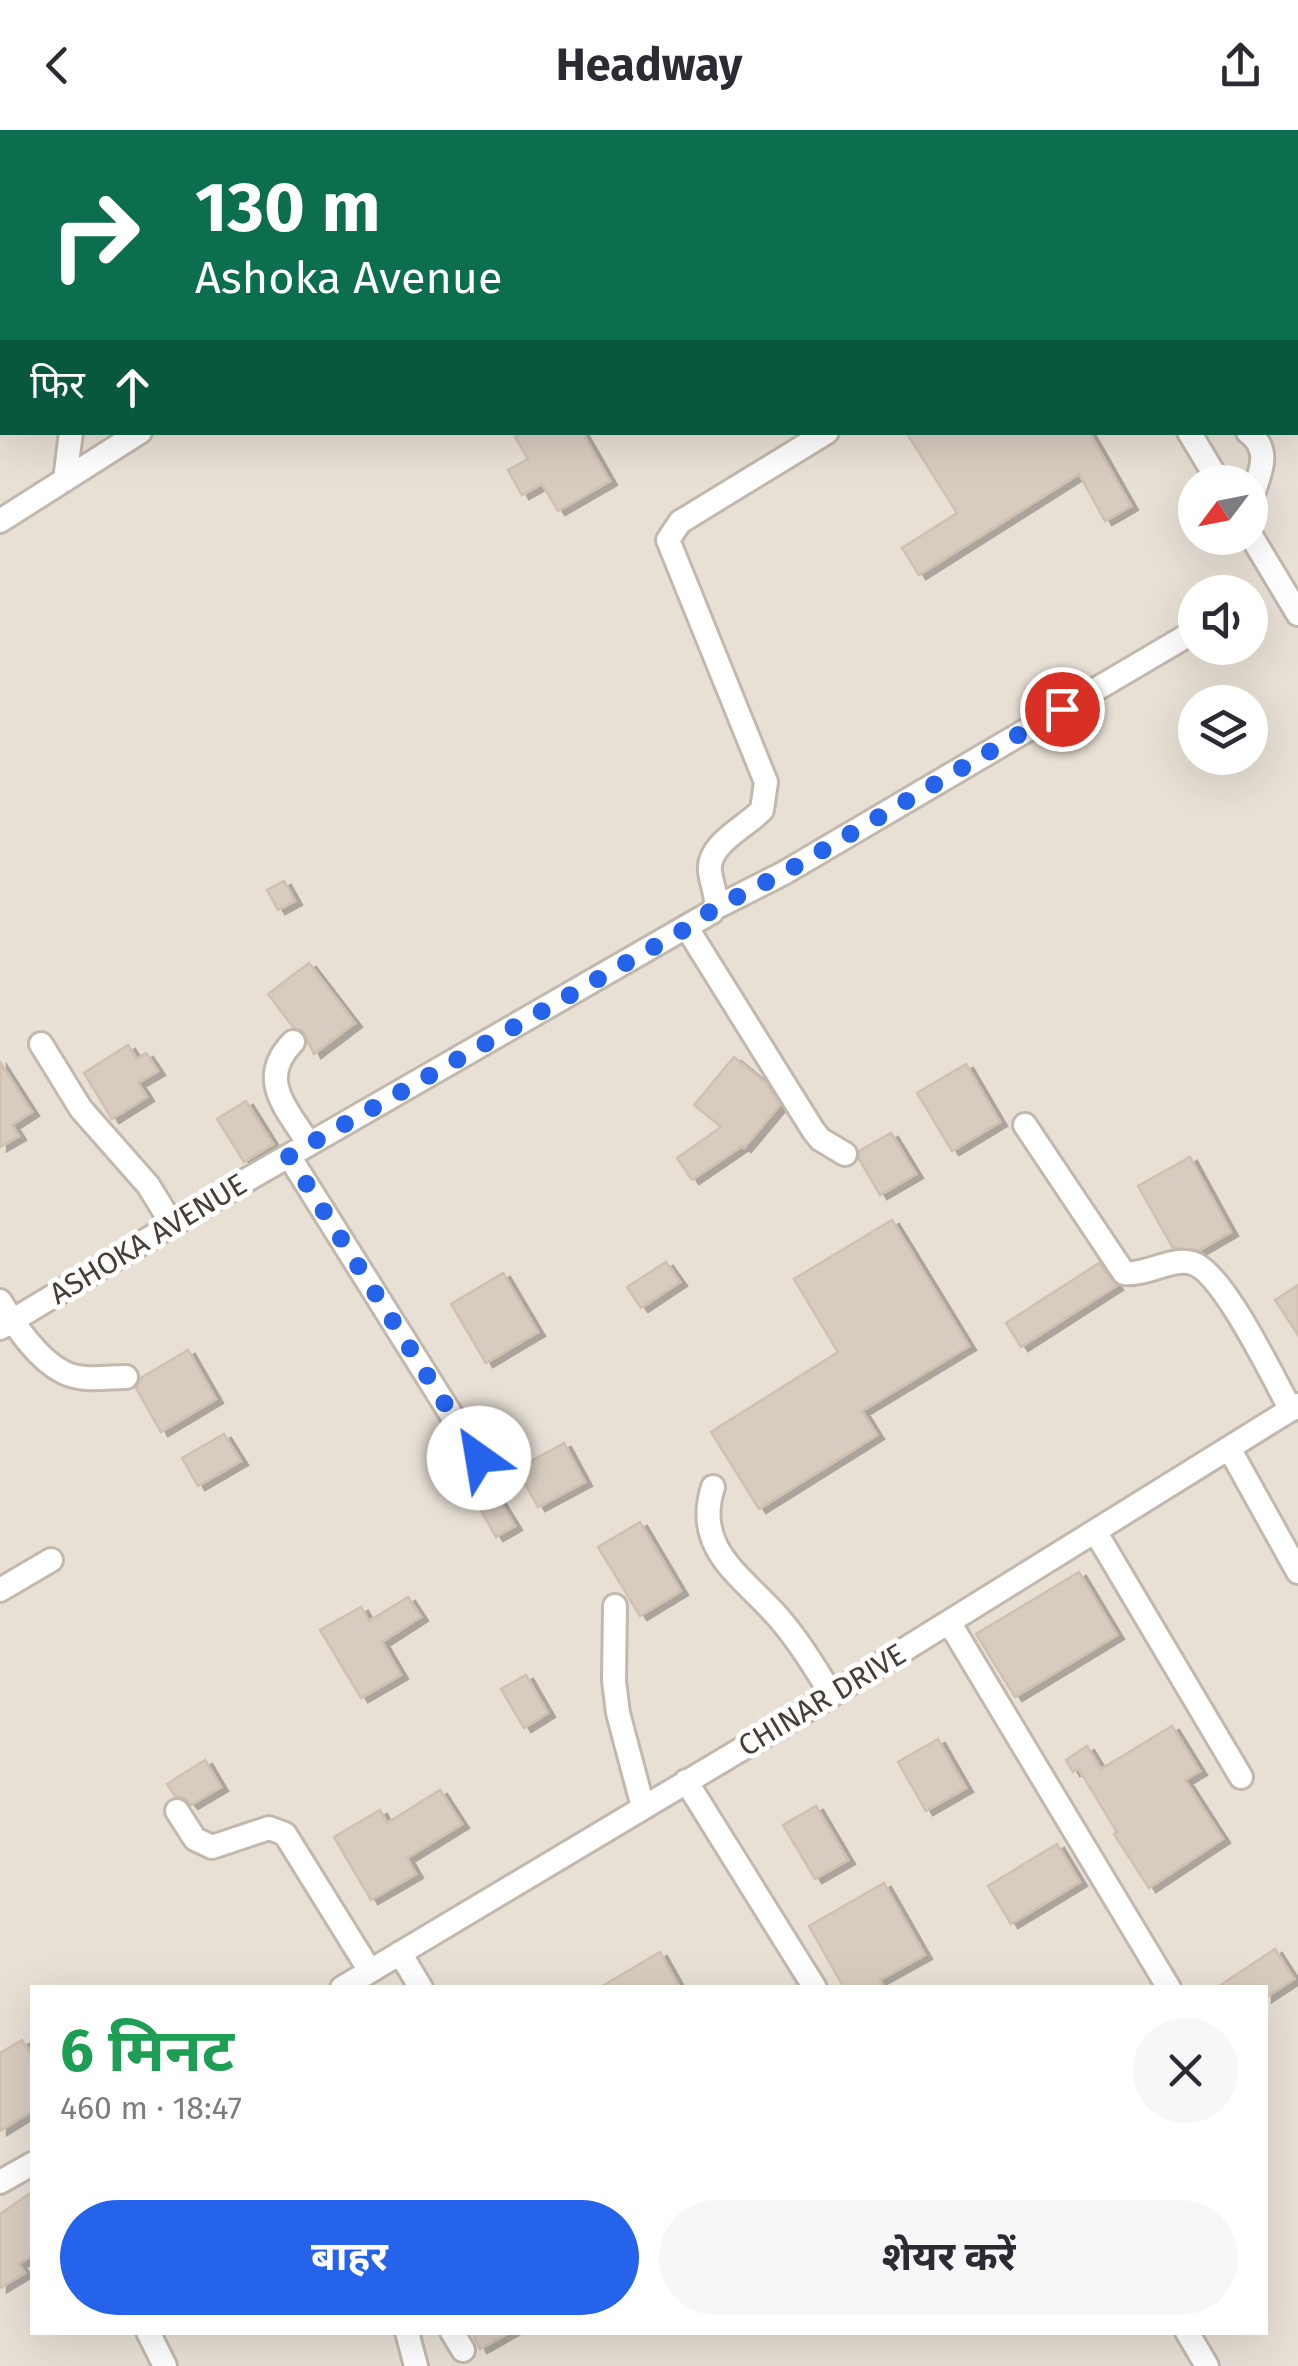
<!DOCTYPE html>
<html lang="hi">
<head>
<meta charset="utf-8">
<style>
  body { margin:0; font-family:"Fira Sans","Noto Sans Devanagari",sans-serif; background:#f7f7f7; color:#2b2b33; height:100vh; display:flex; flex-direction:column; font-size:38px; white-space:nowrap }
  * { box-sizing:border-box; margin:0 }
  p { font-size:32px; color:#7c7c81 }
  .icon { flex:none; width:55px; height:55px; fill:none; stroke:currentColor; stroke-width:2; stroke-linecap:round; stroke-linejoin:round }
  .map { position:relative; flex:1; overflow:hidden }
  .details { position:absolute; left:30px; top:1855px; width:1238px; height:350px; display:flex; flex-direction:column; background:#fff; border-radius:0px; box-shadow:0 10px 40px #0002 }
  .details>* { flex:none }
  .banner { position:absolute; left:0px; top:0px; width:1300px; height:305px; box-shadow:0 10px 40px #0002; background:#0b6e4f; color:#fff; overflow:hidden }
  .needle { width:65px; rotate:238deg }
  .controls { position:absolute; left:1178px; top:335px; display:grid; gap:20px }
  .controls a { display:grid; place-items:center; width:90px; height:90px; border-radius:50%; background:#fff; box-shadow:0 10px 40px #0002; font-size:50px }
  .pin { position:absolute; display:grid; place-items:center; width:85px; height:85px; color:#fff; margin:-42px; border:5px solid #fff; border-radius:50%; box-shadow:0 2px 10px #0007 }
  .me { position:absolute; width:110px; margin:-55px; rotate:328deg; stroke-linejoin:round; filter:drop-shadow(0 0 8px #0008) }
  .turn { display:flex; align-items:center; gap:35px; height:210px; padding:0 30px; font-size:45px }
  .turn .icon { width:130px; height:130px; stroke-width:2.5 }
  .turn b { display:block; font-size:70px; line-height:85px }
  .then { display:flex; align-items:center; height:95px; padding:0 30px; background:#0003; gap:20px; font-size:38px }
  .round { display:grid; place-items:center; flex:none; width:105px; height:105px; border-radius:52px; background:#f7f7f7 }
  .overview { display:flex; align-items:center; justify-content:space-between; height:170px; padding:0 30px }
  h1 { font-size:60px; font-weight:700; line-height:75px; color:#1e9e55 }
  .primary-button { display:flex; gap:20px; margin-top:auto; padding:20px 30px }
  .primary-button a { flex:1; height:115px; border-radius:60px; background:#2563eb; color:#fff; font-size:40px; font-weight:700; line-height:115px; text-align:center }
  .primary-button a+a { background:#f7f7f7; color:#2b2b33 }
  header { display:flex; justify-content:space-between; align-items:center; height:130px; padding:0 30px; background:#fff; font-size:45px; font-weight:700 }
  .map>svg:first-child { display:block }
</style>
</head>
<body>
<header><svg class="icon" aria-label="back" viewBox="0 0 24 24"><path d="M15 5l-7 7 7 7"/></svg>Headway<svg class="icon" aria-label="share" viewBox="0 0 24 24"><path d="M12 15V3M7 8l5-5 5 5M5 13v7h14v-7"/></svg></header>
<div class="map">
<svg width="1298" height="2236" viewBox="0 0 1298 2236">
  <defs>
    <filter id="shadow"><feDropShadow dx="7" dy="4" stdDeviation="0" flood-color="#0004"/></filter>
  </defs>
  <rect width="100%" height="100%" fill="#f4efe7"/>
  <path fill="#e8e0d5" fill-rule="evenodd" d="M 0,0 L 1298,0 L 1298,2236 L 0,2236 ZM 2,2 L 1298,2 L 1298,302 L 2,302 ZM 1195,352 L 1250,352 L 1250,408 L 1195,408 ZM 1195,462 L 1250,462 L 1250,518 L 1195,518 ZM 1195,572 L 1250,572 L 1250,628 L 1195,628 ZM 32,1858 L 1265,1858 L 1265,2202 L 32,2202 Z"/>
  <path fill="#d8ccc0" stroke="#d0c0b0" stroke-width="2.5" filter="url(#shadow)" d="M 523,302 L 582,302 L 610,351 L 558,381 L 542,354 L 522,365 L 508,340 L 528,329 L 515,307 Z
    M 906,302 L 1089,302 L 1131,376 L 1105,391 L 1079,344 L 919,445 L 902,418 L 957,383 Z
    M 284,751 L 295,771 L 278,780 L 267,760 Z
    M 309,833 L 355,893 L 314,924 L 303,901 L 293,897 L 268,864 Z
    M 128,915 L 137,929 L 146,923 L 158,941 L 138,953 L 147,967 L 112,989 L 84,943 Z
    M 734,927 L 767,954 L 780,975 L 744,1018 L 742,1016 L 692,1050 L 677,1028 L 721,997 L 694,975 Z
    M 0,932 L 32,982 L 12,995 L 19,1006 L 0,1017 Z
    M 966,934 L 1000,992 L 952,1021 L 917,963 Z
    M 246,971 L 273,1014 L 244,1032 L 217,989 Z
    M 891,1003 L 916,1044 L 880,1065 L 859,1029 L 859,1021 Z
    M 1190,1027 L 1231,1102 L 1200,1120 L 1173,1118 L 1138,1056 Z
    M 892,1090 L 969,1216 L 862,1281 L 877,1305 L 759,1379 L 711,1302 L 838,1222 L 794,1149 Z
    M 666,1132 L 680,1152 L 641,1178 L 627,1157 Z
    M 1099,1133 L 1116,1156 L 1021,1217 L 1006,1193 Z
    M 503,1143 L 538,1202 L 486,1233 L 451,1174 Z
    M 1298,1155 L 1298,1205 L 1275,1170 Z
    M 188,1220 L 216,1269 L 161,1302 L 136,1258 L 141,1248 Z
    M 224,1304 L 241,1331 L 198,1356 L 182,1328 Z
    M 564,1313 L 585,1352 L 538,1377 L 517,1339 Z
    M 498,1368 L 515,1396 L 496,1407 L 480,1379 Z
    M 640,1392 L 681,1461 L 640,1486 L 598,1417 Z
    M 1079,1442 L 1117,1505 L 1015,1567 L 976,1504 Z
    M 408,1467 L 421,1487 L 382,1512 L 401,1545 L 361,1568 L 320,1500 L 361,1477 L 369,1491 Z
    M 526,1545 L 548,1583 L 524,1598 L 501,1559 Z
    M 1172,1596 L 1200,1641 L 1185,1650 L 1223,1709 L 1149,1758 L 1114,1704 L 1117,1702 L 1078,1638 L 1073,1642 L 1066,1630 L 1087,1616 L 1101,1639 Z
    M 938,1609 L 966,1658 L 926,1681 L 898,1632 Z
    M 205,1630 L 221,1657 L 191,1675 L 185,1668 L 175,1666 L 167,1654 Z
    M 440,1660 L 462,1694 L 407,1728 L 416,1744 L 371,1770 L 334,1707 L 380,1680 L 387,1693 Z
    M 816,1676 L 848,1730 L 815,1749 L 783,1695 Z
    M 1057,1714 L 1080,1752 L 1011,1794 L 988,1756 Z
    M 884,1753 L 925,1825 L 880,1850 L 884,1858 L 844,1858 L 809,1796 Z
    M 1275,1819 L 1294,1849 L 1265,1868 L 1265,1858 L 1216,1858 Z
    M 660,1822 L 680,1858 L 599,1858 Z
    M 22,1910 L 32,1926 L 32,1981 L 0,2001 L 0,1923 Z
    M 32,2062 L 32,2125 L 19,2134 L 25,2143 L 0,2158 L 0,2084 Z
    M 472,2202 L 510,2202 L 480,2219 Z"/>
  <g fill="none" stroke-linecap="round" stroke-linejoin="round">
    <defs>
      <path id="minor" d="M 1006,0 L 1007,2
        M 1193,0 L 1193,2
        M 245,2 L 249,0
        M 1289,2 L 1293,0
        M 0,151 L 2,149
        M 1189,302 L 1219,352
        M 1248,302 C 1274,321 1258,347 1250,372
        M 65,350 L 71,302
        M 0,391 L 140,302
        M 1250,404 L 1298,484
        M 715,778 L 784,743 L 1195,501
        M 687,798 L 813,1000 L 820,1009 L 845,1024
        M 293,912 C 256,949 287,979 309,1014
        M 41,914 L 81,979 L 148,1055 L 172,1094
        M 1025,995 L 1124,1143 C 1146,1146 1171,1127 1192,1133 C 1223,1141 1274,1250 1291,1280
        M 289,1026 L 479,1329
        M 0,1171 C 15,1195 37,1229 63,1242 C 81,1252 107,1247 126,1247
        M 0,1198 L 245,1051 L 712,782 L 716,774 C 716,762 711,752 710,741 C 707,714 746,697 762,680 L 766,652 L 668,410 L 680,392 L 827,302
        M 1229,1318 L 1298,1442
        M 713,1357 C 693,1419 742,1446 778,1487 C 799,1511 815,1538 832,1565
        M 1095,1401 L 1241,1647
        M 0,1460 L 51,1430
        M 615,1476 L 614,1551 L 618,1583 L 643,1677
        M 949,1492 L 1169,1858
        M 686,1651 L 815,1858
        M 177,1681 L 195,1709 L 212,1717 L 269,1698 L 285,1704 L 370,1841
        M 400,1823 L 421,1858
        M 342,1858 L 812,1577 L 1298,1275
        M 0,2052 L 32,2034
        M 148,2202 L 165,2236
        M 407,2202 L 416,2236
        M 452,2202 L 463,2220
        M 1187,2202 L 1207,2236"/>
    </defs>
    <use href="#minor" stroke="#c2b8ad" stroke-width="28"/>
    <use href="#minor" stroke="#fff" stroke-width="22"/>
  </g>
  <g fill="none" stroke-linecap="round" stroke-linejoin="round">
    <path stroke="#2563eb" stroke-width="18" stroke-dasharray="0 32.4" d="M 479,1328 L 289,1026 L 687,798 L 715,778 L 784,743 L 1062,579"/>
  </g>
  <g text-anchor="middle" stroke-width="10" stroke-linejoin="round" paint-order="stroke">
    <g font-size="30" fill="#473e36" stroke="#fff">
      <text transform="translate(148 1109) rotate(-31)" y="10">ASHOKA AVENUE</text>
      <text transform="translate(822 1570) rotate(-31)" y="10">CHINAR DRIVE</text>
    </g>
  </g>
</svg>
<div class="controls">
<a><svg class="needle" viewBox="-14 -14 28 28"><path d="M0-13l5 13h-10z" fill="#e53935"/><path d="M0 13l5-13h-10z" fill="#7c7c81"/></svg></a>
<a><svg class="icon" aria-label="sound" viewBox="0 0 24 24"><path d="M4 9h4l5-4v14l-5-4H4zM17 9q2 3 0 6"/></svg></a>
<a><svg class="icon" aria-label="layers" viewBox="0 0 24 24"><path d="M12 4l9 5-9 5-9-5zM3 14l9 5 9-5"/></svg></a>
</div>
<div class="pin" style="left:1062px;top:579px;background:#d93025"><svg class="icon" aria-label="arrive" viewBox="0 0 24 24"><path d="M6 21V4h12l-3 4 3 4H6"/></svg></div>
<svg class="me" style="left:479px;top:1328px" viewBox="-20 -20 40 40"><circle r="19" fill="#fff"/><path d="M0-13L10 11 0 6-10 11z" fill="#2563eb"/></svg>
<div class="banner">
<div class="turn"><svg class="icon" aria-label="right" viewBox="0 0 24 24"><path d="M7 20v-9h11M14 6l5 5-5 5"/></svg><div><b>130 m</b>Ashoka Avenue</div></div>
<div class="then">फिर<svg class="icon" aria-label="ahead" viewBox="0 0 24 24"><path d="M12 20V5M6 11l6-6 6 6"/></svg></div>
</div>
<section class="details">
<div class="overview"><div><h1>6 मिनट</h1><p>460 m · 18:47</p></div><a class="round"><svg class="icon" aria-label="close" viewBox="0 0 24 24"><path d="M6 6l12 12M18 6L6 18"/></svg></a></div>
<div class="primary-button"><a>बाहर</a><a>शेयर करें</a></div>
</section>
</div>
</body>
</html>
